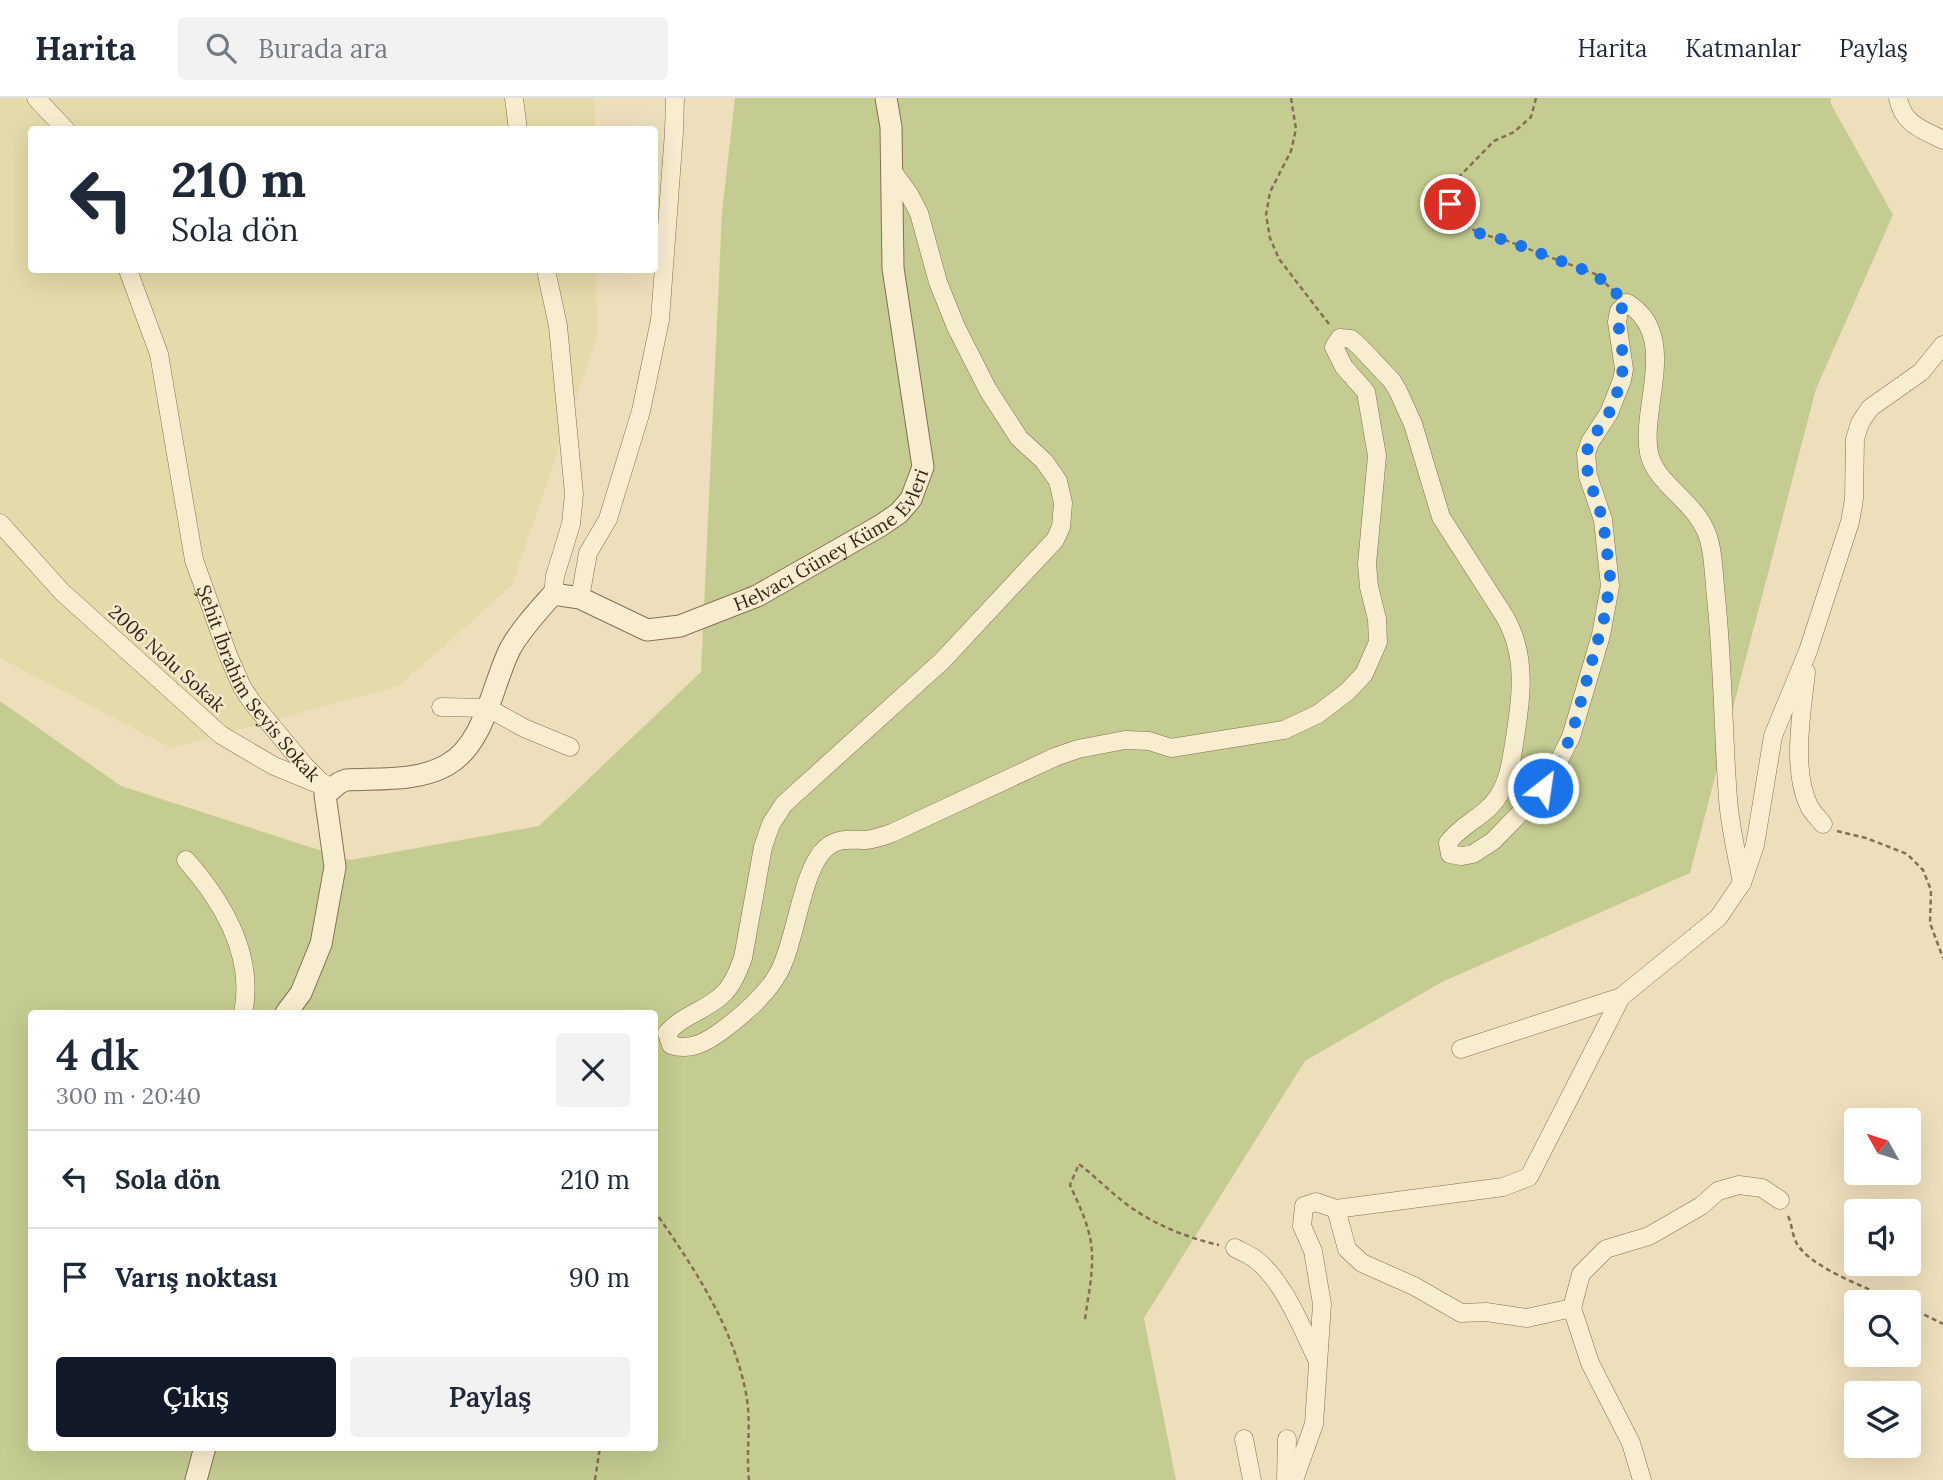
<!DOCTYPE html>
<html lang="tr">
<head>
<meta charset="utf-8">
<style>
  body { margin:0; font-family:Lora,serif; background:#f2f2f3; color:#1f2937; height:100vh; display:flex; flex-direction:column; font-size:26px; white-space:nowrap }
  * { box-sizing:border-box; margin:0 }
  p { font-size:23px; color:#747a83 }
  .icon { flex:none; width:38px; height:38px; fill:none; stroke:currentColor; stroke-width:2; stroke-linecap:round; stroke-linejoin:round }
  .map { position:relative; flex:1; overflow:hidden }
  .details { position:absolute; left:28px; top:912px; width:630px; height:441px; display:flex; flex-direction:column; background:#fff; border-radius:7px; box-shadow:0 7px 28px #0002 }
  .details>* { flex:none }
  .guide { position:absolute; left:28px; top:28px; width:630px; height:147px; border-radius:7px; box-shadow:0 7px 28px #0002; background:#fff; color:#1f2937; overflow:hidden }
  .needle { width:46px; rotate:309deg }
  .fabs { position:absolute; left:1844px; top:1010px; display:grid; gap:14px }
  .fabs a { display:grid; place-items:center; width:77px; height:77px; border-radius:7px; background:#fff; box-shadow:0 7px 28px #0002; font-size:35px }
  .pin { position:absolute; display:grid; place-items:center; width:60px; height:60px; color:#fff; margin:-30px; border:4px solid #fff; border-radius:50%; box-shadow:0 2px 7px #0007 }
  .me { position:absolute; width:77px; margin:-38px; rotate:30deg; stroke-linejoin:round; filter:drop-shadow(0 0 5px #0008) }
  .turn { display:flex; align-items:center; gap:24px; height:147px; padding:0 28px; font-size:32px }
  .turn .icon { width:91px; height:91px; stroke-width:2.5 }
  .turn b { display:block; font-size:49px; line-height:60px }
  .round { display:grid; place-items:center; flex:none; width:74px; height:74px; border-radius:7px; background:#f2f2f3 }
  .head { display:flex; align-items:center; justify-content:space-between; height:119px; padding:0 28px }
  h1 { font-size:42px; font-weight:600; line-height:52px }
  .action { display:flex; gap:14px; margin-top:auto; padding:14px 28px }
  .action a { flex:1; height:80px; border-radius:7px; background:#111827; color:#fff; font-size:28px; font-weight:600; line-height:80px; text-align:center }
  .action a+a { background:#f2f2f3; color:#1f2937 }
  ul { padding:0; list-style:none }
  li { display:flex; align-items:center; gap:21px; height:98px; padding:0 28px; border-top:2px solid #e0e1e3 }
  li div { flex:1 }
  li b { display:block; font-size:26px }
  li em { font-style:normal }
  header { display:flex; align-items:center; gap:42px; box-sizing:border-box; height:98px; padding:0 35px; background:#fff; border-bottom:2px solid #e0e1e3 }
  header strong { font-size:33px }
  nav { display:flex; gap:38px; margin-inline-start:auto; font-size:24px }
  .search { width:490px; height:63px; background:#f2f2f3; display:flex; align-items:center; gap:18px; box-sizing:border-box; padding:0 24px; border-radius:7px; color:#747a83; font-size:26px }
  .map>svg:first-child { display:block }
</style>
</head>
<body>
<header>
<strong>Harita</strong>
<div class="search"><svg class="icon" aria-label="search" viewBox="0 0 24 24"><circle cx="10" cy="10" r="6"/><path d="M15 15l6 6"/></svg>Burada ara</div>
<nav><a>Harita</a><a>Katmanlar</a><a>Paylaş</a></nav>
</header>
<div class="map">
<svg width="1943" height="1382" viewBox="0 0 1943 1382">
  <rect width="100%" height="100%" fill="#eedfbc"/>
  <path fill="#e4dbaa" d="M 0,0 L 594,0 L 595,31 L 32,32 L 32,172 L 596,172 L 597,239 L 512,487 L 399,588 L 171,650 L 0,560 Z"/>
  <path fill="#c5cc91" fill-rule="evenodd" d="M 735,0 L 1831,0 L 1831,6 L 1893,117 L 1816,291 L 1690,775 L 1442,884 L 1305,963 L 1144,1220 L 1176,1382 L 0,1382 L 0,603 L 121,688 L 350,762 L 539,728 L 701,574 L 722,114 ZM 32,915 L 654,915 L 654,1349 L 32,1349 Z"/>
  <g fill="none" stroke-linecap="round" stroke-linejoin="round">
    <defs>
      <g id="minor">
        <path d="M 36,0 L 66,32"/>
        <path d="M 514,0 L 518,32"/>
        <path d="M 1898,0 C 1903,26 1921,31 1943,42"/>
        <path d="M 893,74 L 909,96 L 919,115 L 938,184 L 956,229 L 988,292 L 1019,340 L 1044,363 L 1058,383 L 1063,405 L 1061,429 L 1055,442 L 942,563 L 784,706 L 771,726 L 763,749 L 743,860 C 738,873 732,889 721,898 C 704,913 683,917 667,935 L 671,947 C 689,953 705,945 720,934 C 742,918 766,898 779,874 C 796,843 802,770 826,750 C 838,739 852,742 866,742 C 875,741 884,738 892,735 L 1055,659 L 1078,651 L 1125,642 L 1149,643 L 1171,650 L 1284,632 L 1318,616 L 1347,594 L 1364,576 L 1378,544 L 1377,521 L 1369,489 L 1367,466 L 1377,358 L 1366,294 L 1344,269 L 1334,249 L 1340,240 L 1351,241 L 1360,249 L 1392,283 L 1398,293 L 1413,326 L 1441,419 L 1505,519 C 1528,559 1521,603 1514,646 C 1511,664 1509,681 1499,697 C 1487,718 1462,725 1448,745 L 1450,756 L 1462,758 L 1473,756 L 1493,743 L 1536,699 L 1550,680 L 1571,639 L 1601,537 L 1610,488 L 1603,422 L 1588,378 L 1586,356 L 1590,344 L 1609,315 L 1622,282 L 1624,271 L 1617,224 L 1619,213 L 1627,205 C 1680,237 1640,309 1649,355 C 1656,389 1702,405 1710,446 C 1714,463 1714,482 1716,499 C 1723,566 1723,634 1728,701 C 1730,729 1737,757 1742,785"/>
        <path id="s1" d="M 128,172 L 159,256 L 194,462 L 228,557 L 242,589 L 252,604 L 304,667 L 321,684 L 332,690"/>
        <path d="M 546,172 L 558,228 L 574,396 L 571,426 L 555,478 L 553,496"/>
        <path d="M 0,425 L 62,494 L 221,637 L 274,668 L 318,686"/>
        <path d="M 580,500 L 588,455 L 608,421 L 641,313 L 660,222 L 674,34 L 675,0"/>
        <path d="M 1806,574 C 1802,614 1791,671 1809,708 C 1812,714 1818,720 1823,726"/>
        <path d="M 441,609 L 488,610 L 524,630 L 570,649"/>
        <path d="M 186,762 C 223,804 255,857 243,915"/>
        <path d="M 1461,951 L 1621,899 L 1718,820 L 1742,785 L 1755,747 L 1773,638 L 1808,553 L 1850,424 L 1854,401 L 1855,341 L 1860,325 L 1870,310 L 1921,274 L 1943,247"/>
        <path d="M 1336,1111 L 1347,1151 L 1362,1165 L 1414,1188 L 1461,1215 L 1486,1214 L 1527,1220 L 1572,1210 L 1581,1176 L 1606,1151 L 1649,1138 L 1701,1108 L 1718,1093 L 1739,1087 L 1762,1090 L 1780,1102"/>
        <path d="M 1235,1150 C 1242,1154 1250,1157 1255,1161 C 1284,1183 1301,1229 1317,1261"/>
        <path d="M 1572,1210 L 1590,1265 L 1631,1345 L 1642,1382"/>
        <path d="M 1244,1341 L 1252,1382"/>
        <path d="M 1286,1382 L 1287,1341"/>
        <path d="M 1294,1382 L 1314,1326 L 1322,1206 L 1313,1153 L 1302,1128 L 1304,1108 L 1316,1104 L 1336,1111 L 1503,1089 L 1529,1079 L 1621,899"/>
      </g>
      <g id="tertiary">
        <path id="s2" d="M 286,915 L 301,895 L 321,846 L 335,769 L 325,697 L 339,685 L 346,682 C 379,680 417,684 447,667 C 485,646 492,587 510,551 C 521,531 538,513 553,496 L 580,500 L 647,532 L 680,528 L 757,498 L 880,428 L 899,415 L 911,401 L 923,369 L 893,170 L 891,29 L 886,0"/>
        <path d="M 196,1382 L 205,1349"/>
      </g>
    </defs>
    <use href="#minor" stroke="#866f56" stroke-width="19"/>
    <use href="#tertiary" stroke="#866f56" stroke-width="23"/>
    <path stroke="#866f56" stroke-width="2.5" stroke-dasharray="5 3.5" stroke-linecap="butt" d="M 1291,0 L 1296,31 L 1291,53 L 1270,94 L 1266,117 L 1270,140 L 1279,161 L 1329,226
      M 1536,0 L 1531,19 L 1514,34 L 1494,43 L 1454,84 L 1450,106 L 1462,125 L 1481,136 L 1505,142 L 1595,176 L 1614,193
      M 1837,733 L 1866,740 L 1907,756 L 1923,772 L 1931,792 L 1930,825 L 1943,860
      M 654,1112 C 694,1170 735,1230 747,1301 C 751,1328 746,1355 749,1382
      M 1788,1118 C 1792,1126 1792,1136 1796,1144 C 1809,1170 1871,1191 1898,1204
      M 1909,1209 L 1943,1226
      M 1085,1221 C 1088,1199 1093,1177 1092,1155 C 1091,1131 1080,1109 1070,1087 L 1079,1066 C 1096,1079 1111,1095 1129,1108 C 1155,1127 1188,1140 1219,1147
      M 595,1382 L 600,1349"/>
    <use href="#minor" stroke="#f9edcf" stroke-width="18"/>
    <use href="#tertiary" stroke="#f9edcf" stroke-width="21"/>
  </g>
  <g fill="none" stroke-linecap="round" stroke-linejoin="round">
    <path stroke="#1a73e8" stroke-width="12" stroke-dasharray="0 21.6" d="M 1450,106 L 1462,125 L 1481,136 L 1505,142 L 1595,176 L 1627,205 L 1619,213 L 1618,224 L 1623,258 L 1622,282 L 1609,315 L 1590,344 L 1586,356 L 1588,378 L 1603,422 L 1610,477 L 1606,513 L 1571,639 L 1543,690"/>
  </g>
  <g text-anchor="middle" stroke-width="5" stroke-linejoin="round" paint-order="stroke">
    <g font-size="19" fill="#35271b" stroke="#f6eacc">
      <text dy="7" stroke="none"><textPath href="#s2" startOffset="875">Helvacı Güney Küme Evleri</textPath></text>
      <text transform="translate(167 560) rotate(42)" y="7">2006 Nolu Sokak</text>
      <text dy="7" stroke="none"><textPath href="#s1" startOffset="439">Şehit İbrahim Seyis Sokak</textPath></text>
    </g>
  </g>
</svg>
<div class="fabs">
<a><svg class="needle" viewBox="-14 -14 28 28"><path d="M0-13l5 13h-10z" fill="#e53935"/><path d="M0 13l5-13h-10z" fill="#747a83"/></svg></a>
<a><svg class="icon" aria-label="sound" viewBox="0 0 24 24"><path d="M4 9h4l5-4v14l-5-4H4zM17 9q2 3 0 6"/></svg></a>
<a><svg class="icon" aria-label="search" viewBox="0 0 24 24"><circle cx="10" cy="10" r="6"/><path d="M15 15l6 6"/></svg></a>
<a><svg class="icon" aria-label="layers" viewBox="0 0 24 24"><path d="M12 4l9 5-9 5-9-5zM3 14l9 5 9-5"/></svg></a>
</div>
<div class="pin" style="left:1450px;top:106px;background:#d93025"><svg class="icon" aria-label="arrive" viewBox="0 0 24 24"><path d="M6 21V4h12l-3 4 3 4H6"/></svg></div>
<svg class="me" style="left:1543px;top:690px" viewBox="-20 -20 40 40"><circle r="17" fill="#1a73e8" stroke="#fff" stroke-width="3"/><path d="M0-11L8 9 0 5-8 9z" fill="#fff"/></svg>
<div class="guide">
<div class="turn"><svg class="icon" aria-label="left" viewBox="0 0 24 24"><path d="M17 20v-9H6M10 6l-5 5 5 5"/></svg><div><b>210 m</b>Sola dön</div></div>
</div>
<section class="details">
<div class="head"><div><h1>4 dk</h1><p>300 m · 20:40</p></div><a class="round"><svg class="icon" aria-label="close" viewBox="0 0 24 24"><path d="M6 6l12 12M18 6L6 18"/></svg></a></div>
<ul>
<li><svg class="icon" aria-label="left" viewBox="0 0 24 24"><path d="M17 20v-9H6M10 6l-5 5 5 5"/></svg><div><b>Sola dön</b></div><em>210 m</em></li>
<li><svg class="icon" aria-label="arrive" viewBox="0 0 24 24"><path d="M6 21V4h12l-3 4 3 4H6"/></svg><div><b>Varış noktası</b></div><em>90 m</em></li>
</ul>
<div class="action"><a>Çıkış</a><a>Paylaş</a></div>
</section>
</div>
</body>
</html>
